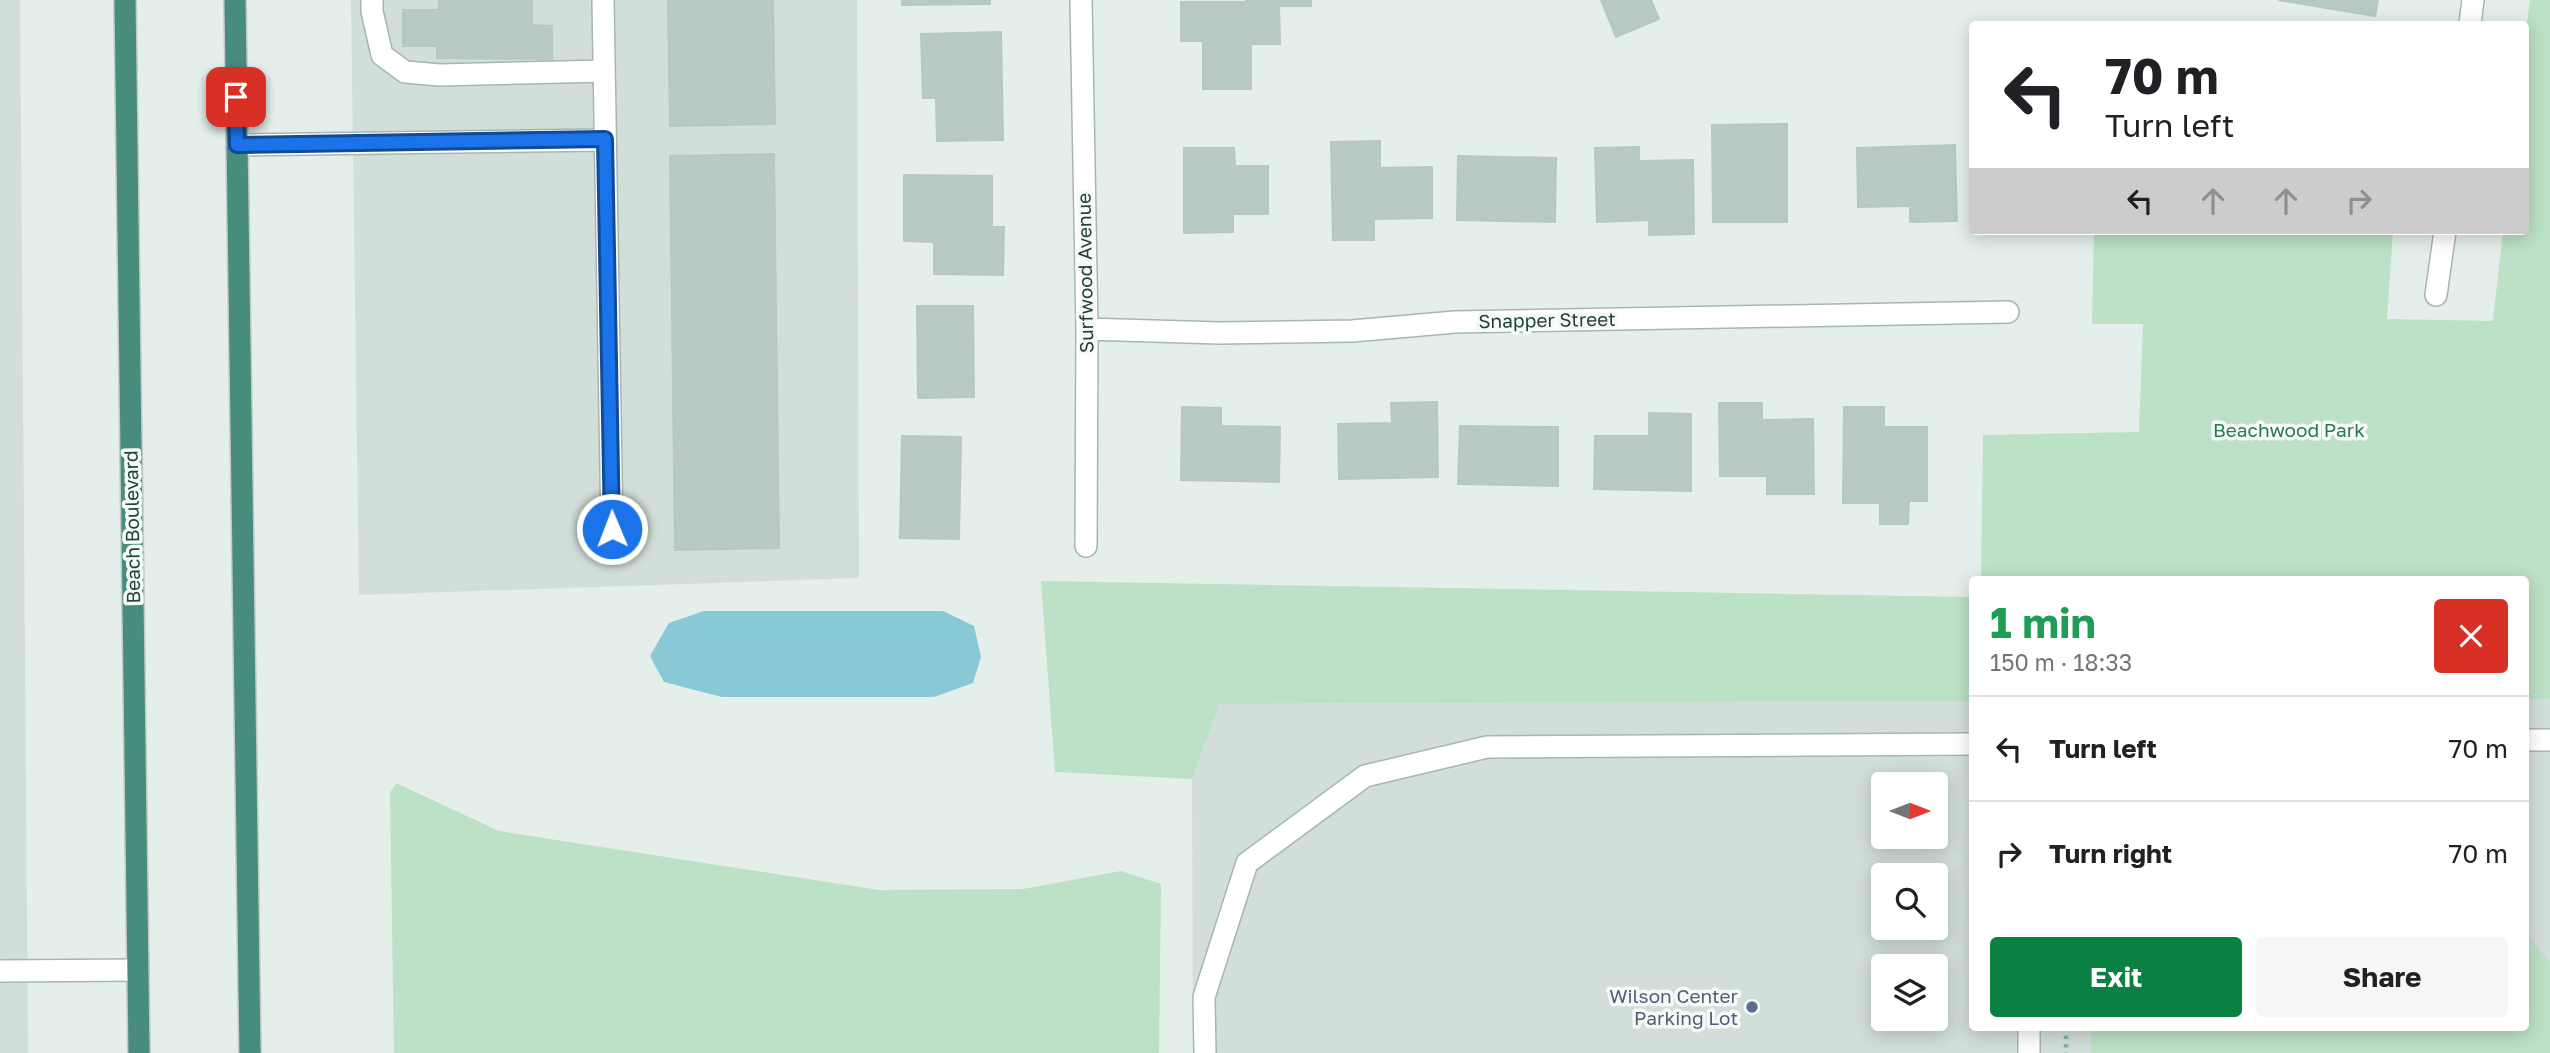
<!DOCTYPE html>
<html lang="en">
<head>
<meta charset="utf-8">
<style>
  body { margin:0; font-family:"Golos Text",sans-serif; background:#f6f6f6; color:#202124; height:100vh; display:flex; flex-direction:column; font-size:26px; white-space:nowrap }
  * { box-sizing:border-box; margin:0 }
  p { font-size:23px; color:#757577 }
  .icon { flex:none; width:38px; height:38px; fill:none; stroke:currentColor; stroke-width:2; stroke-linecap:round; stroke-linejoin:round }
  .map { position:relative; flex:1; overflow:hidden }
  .panel { position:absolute; left:1969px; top:576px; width:560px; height:455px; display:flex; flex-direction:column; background:#fff; border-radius:7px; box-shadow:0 4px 18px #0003 }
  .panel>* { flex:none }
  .banner { position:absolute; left:1969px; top:21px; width:560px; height:214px; border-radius:7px; box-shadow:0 4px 18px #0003; background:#fff; color:#202124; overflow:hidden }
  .needle { width:46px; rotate:90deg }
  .fabs { position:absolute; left:1871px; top:772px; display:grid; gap:14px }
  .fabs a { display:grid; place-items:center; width:77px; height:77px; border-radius:7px; background:#fff; box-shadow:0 4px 18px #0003; font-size:35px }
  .pin { position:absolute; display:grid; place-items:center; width:60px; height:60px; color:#fff; margin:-30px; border-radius:14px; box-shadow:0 4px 10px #0006 }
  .me { position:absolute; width:77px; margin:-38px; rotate:359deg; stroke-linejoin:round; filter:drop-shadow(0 0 5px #0008) }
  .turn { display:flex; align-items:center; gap:24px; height:147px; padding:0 21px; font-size:32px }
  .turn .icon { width:91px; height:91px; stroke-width:2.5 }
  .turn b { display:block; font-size:49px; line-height:60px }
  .lanes { display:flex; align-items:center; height:66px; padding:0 21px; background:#0003; justify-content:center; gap:35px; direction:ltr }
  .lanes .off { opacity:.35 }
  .round { display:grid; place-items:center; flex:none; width:74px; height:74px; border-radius:7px; background:#f6f6f6 }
  .headline { display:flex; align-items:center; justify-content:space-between; height:119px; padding:0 21px }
  h1 { font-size:42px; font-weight:700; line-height:52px; color:#1e9e55 }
  .primary-button { display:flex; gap:14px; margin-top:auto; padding:14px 21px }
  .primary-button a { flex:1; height:80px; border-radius:7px; background:#0b8043; color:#fff; font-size:28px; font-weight:700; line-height:80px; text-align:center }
  .primary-button a+a { background:#f6f6f6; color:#202124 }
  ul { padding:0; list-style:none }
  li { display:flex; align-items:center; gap:21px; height:105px; padding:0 21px; border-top:2px solid #e0e0e0 }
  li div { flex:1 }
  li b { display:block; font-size:26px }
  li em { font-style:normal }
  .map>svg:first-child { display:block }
</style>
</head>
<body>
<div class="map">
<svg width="2550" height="1053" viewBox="0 0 2550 1053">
  <rect width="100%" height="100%" fill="#e4eeea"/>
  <path fill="#d2ded9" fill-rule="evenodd" d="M 0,0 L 20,0 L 28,1053 L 0,1053 Z
    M 351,0 L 857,0 L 859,578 L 359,595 Z
    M 2525,699 L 2550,699 L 2550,1053 L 1193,1053 L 1192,779 L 1220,704 L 1972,701 L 1972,1027 L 2525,1027 ZM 1883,784 L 1936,784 L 1936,836 L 1883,836 ZM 1883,875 L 1936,875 L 1936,928 L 1883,928 ZM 1883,966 L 1936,966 L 1936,1018 L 1883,1018 Z"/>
  <path fill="#bce1c6" d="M 2530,0 L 2550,0 L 2550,699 L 2525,699 L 2525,579 L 1981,579 L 1983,435 L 2139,432 L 2143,324 L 2092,324 L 2094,231 L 2393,231 L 2387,319 L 2493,321 L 2503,231 L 2525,231 L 2525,40 Z
    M 1041,581 L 1972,597 L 1972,701 L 1220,704 L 1192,779 L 1055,772 Z
    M 396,783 L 499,831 L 879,890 L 1023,889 L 1121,871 L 1161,884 L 1159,1053 L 394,1053 L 390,793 Z
    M 2525,932 L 2550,962 L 2550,1053 L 2091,1053 L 2091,1027 L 2525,1027 Z"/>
  <path fill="#89c9d6" d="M 704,611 L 943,611 L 974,626 L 981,657 L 973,683 L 934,697 L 722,697 L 664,682 L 650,656 L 669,623 Z"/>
  <path fill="#b9c9c3" stroke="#b6c9c1" stroke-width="2" d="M 439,0 L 532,0 L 532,25 L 552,26 L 552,59 L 437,58 L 437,46 L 403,46 L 403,10 L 439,10 Z
    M 668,0 L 773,0 L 775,124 L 670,126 Z
    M 902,0 L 990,0 L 990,4 L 902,5 Z
    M 1246,0 L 1311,0 L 1311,6 L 1279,6 L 1280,44 L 1251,44 L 1251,89 L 1203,89 L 1203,41 L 1181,41 L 1181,2 L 1246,2 Z
    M 1601,0 L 1651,0 L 1659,19 L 1616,37 Z
    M 2278,0 L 2378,0 L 2375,16 Z
    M 1001,32 L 1003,140 L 937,141 L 936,98 L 923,98 L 921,34 Z
    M 1787,124 L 1787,222 L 1713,222 L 1712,125 Z
    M 1380,141 L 1380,168 L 1432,167 L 1432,218 L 1374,219 L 1374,240 L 1333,240 L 1331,142 Z
    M 1955,145 L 1957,221 L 1910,222 L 1910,206 L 1858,207 L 1857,148 Z
    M 1639,147 L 1639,161 L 1693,160 L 1694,234 L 1649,235 L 1649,220 L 1597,222 L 1595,148 Z
    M 1184,148 L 1234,148 L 1235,166 L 1268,166 L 1268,214 L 1233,214 L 1233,232 L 1184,233 Z
    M 774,154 L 779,548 L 675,550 L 670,156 Z
    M 1458,156 L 1556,158 L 1555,222 L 1457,220 Z
    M 904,175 L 992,176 L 992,227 L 1004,227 L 1003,275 L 934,274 L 934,242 L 904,241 Z
    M 917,306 L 973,306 L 974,397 L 918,398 Z
    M 1437,402 L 1438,477 L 1339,479 L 1338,424 L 1392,423 L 1391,403 Z
    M 1719,403 L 1762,403 L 1762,420 L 1813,419 L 1814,494 L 1767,494 L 1767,476 L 1720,476 Z
    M 1182,407 L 1221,408 L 1221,426 L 1280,427 L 1279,482 L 1181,480 Z
    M 1844,407 L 1884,407 L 1884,427 L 1927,427 L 1927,501 L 1909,501 L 1908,524 L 1880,524 L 1880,503 L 1843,503 Z
    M 1649,413 L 1691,414 L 1691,491 L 1594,489 L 1595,436 L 1649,436 Z
    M 1460,426 L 1558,427 L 1558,486 L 1458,484 Z
    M 902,436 L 961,437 L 959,539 L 900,538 Z"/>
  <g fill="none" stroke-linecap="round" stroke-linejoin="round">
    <defs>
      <path id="service" d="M 372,0 L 372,11 L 382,55 L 405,72 L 440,75 L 604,71
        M 603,0 L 612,529
        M 237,145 L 605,140
        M 2525,740 L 2550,740
        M 0,971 L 138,970
        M 2029,1027 L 2029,1053
        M 1205,1053 L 1204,997 L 1247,863 L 1365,776 L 1487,747 L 1972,744"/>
      <path id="minor" d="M 1081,0 L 1087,329 L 1086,546
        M 2470,24 L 2473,0
        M 2436,295 L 2445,231
        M 1087,329 L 1219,333 L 1352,331 L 1455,322 L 2008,312"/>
      <path id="trunk" d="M 125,0 L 139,1053
        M 235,0 L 250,1053"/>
    </defs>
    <use href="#service" stroke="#a6b7b2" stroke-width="24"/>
    <use href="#minor" stroke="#a6b7b2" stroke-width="24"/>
    <use href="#trunk" stroke="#c1cac8" stroke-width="24"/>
    <path stroke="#82b4a5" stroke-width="4.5" stroke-dasharray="3.5 5" stroke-linecap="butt" d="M 2066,1027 L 2066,1053"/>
    <use href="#service" stroke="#fff" stroke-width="21"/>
    <use href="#minor" stroke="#fff" stroke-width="21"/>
    <use href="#trunk" stroke="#488c7d" stroke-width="21"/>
  </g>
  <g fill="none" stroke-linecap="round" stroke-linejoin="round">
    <defs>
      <path id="route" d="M 236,97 L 237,145 L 605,139 L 612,529"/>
    </defs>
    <use href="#route" stroke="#114b97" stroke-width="18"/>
    <use href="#route" stroke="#1a73e8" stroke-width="12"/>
  </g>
  <circle fill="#5c6f8a" stroke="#f5faf8" stroke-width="2.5" cx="1752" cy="1007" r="7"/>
  <g text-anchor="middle" stroke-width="7" stroke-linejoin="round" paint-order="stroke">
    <g font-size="19" fill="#22413a" stroke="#f5faf8">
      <text transform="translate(1085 273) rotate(-91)" y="7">Surfwood Avenue</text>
      <text transform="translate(1547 320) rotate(-1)" y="7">Snapper Street</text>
      <text transform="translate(132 527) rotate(-91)" y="7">Beach Boulevard</text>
    </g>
    <g font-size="19" fill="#297b4b" stroke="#f5faf8">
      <text x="2289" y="437">Beachwood Park</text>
    </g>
    <g font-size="19" fill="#4e5e75" stroke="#f5faf8" text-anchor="end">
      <text x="1738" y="1003">Wilson Center<tspan x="1738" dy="22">Parking Lot</tspan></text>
    </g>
  </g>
</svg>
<div class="fabs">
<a><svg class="needle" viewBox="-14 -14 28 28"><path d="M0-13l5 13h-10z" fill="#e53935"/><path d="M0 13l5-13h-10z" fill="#757577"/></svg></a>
<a><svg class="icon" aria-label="search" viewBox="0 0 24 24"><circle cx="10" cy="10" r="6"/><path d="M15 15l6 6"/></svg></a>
<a><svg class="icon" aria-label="layers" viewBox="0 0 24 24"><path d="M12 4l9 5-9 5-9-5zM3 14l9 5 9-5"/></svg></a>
</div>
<div class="pin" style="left:236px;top:97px;background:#d93025"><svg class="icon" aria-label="arrive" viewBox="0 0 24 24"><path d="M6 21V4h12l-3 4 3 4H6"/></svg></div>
<svg class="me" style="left:612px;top:529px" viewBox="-20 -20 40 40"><circle r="17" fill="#1a73e8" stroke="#fff" stroke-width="3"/><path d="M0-11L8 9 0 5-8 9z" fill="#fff"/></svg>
<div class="banner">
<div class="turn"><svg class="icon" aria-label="left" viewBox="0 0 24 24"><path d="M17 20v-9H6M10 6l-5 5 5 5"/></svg><div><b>70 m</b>Turn left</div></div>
<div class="lanes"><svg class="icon" aria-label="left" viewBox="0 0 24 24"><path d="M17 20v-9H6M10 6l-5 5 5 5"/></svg><svg class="icon off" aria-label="ahead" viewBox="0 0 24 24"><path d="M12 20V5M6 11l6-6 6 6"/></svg><svg class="icon off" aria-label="ahead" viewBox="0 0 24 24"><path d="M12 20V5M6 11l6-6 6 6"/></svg><svg class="icon off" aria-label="right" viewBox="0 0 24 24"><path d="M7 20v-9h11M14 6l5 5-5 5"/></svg></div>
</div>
<section class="panel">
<div class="headline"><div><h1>1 min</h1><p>150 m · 18:33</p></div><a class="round" style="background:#d93025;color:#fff"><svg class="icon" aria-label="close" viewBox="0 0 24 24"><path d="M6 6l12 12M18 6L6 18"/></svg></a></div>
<ul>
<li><svg class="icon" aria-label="left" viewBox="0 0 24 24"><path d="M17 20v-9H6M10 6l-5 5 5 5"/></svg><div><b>Turn left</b></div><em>70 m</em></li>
<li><svg class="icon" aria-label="right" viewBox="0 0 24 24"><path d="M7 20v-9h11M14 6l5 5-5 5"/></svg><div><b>Turn right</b></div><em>70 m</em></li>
</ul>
<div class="primary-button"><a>Exit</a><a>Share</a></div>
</section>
</div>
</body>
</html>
